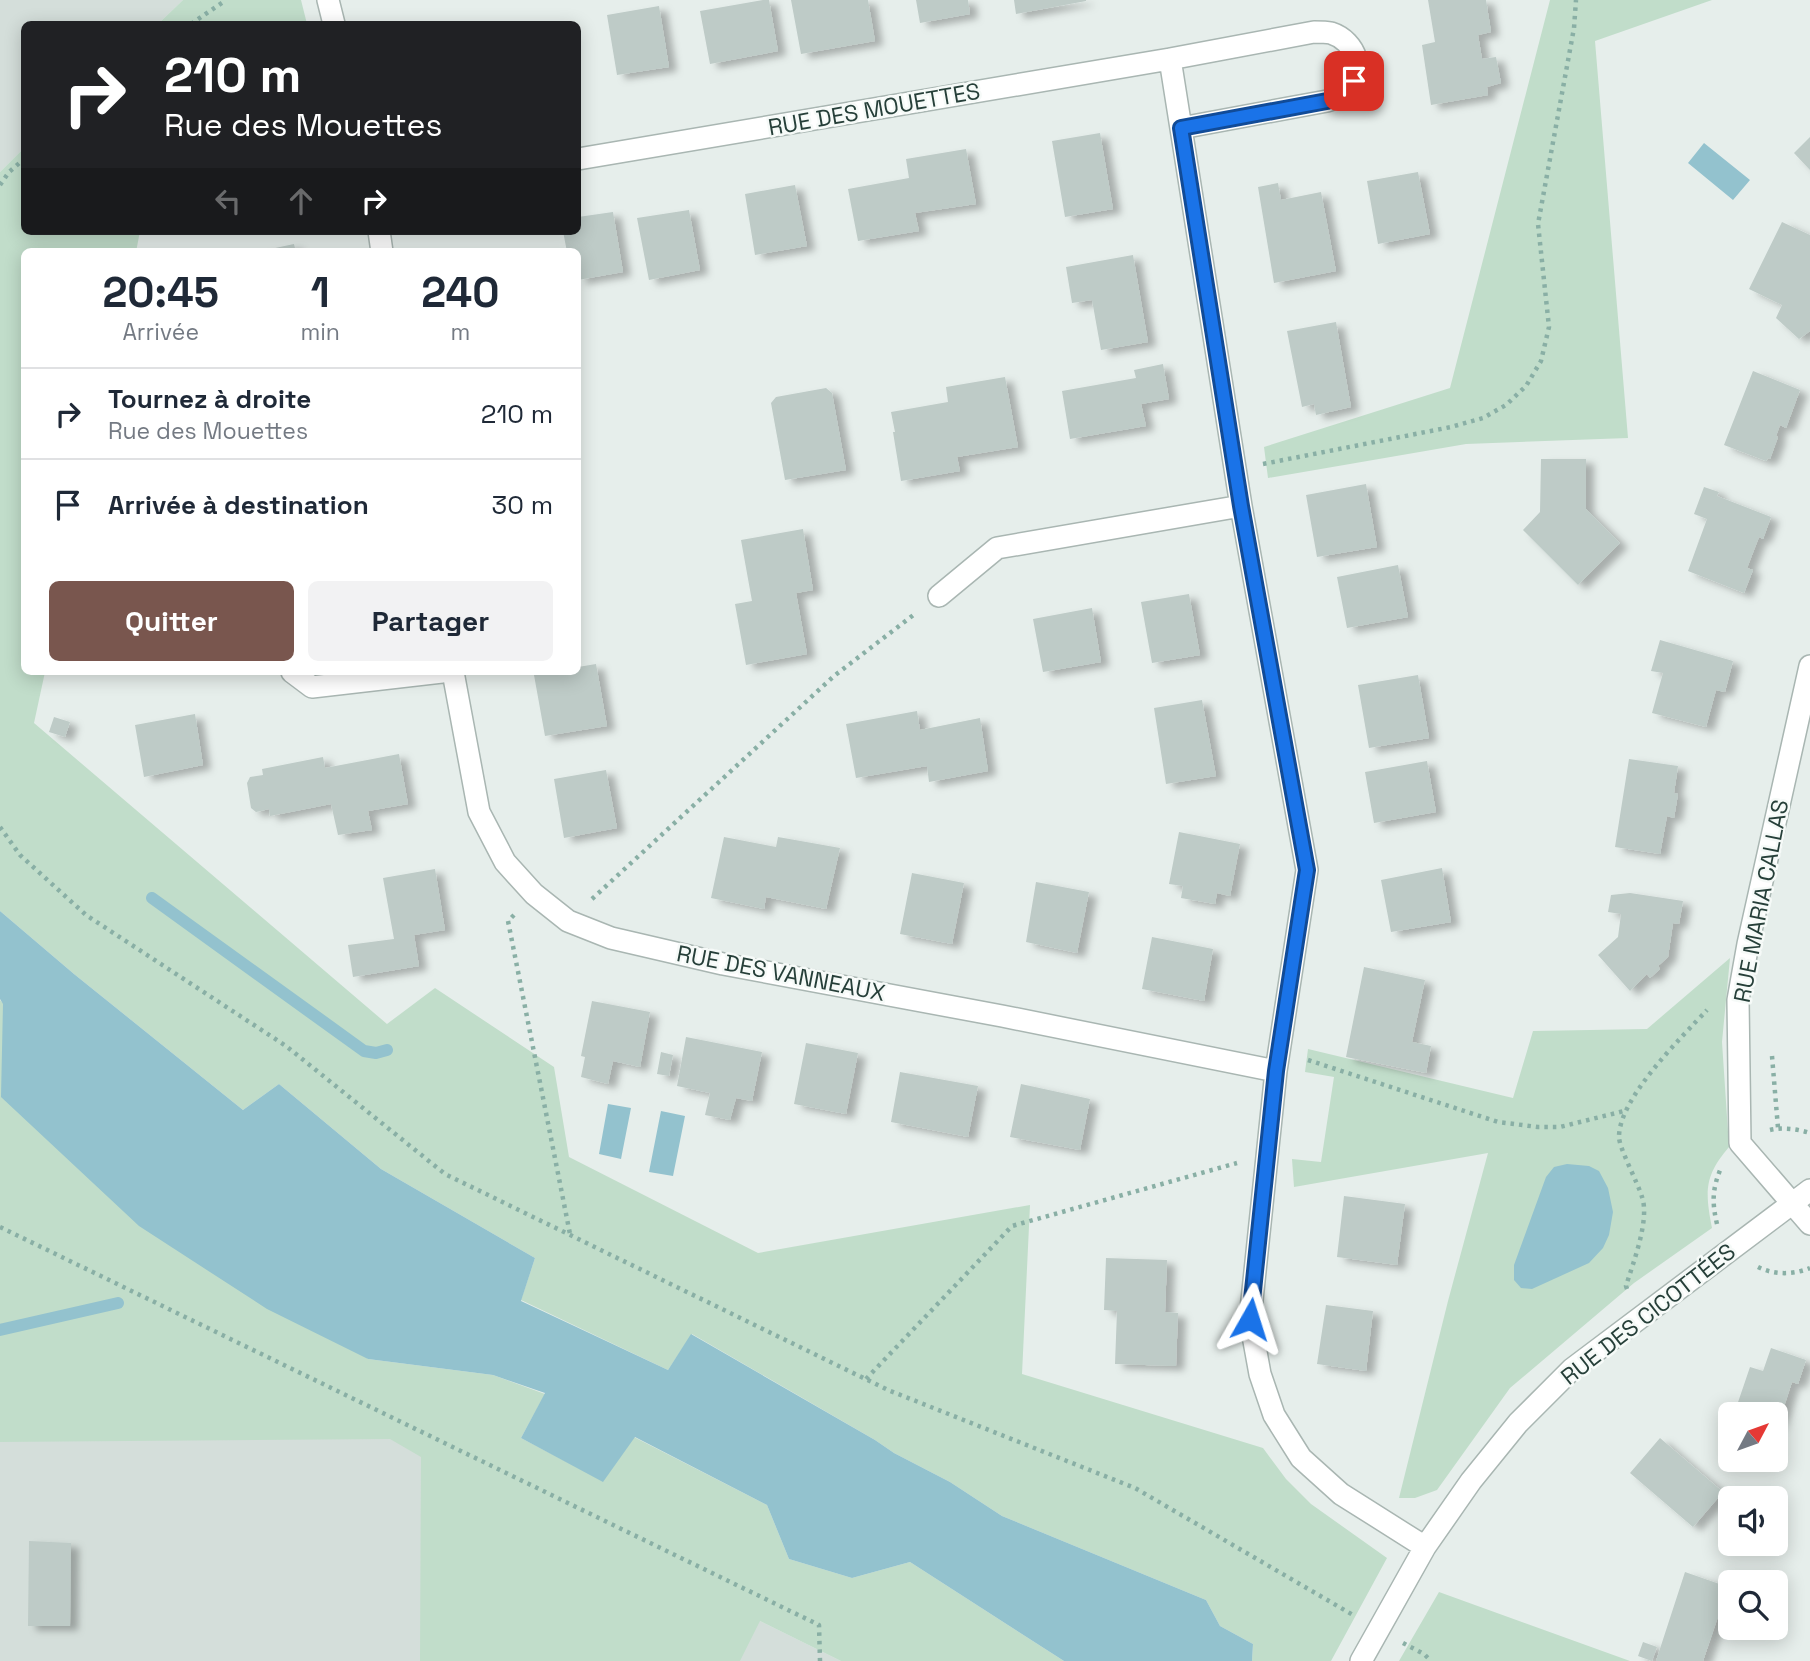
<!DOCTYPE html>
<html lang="fr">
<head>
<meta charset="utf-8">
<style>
  body { margin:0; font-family:"Space Grotesk",sans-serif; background:#f2f2f3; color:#1f2937; height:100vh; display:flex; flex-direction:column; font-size:26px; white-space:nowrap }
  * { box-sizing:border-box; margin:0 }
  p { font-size:23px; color:#747a83 }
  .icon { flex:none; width:38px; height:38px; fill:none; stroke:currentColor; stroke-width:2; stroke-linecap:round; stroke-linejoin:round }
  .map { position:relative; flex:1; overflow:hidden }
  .drawer { position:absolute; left:21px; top:248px; width:560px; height:427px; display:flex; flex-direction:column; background:#fff; border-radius:10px; box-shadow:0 4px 18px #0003 }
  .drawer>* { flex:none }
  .banner { position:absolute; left:21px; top:21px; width:560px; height:214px; border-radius:10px; box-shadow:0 4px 18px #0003; background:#202124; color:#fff; overflow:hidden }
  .needle { width:46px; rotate:49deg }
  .tools { position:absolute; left:1718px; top:1402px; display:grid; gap:14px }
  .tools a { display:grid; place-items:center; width:70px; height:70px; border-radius:10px; background:#fff; box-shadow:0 4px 18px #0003; font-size:35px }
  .pin { position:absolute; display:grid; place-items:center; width:60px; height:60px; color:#fff; margin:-30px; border-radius:14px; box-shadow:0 4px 10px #0006 }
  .me { position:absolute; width:77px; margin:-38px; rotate:6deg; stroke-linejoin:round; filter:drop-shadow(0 0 5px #0008) }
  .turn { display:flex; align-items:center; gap:24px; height:147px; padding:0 28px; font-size:32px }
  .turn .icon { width:91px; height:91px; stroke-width:2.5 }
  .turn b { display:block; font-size:49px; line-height:60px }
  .lanes { display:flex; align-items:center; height:66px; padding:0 28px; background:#0003; justify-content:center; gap:35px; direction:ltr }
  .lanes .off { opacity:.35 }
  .eta { display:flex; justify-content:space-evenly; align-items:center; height:119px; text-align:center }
  .eta b { font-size:42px; font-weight:700; line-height:49px }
  .primary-button { display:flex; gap:14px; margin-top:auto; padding:14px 28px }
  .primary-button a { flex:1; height:80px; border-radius:10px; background:#79564e; color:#fff; font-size:28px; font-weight:700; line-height:80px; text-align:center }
  .primary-button a+a { background:#f2f2f3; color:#1f2937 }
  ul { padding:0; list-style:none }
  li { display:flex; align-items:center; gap:21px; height:91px; padding:0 28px; border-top:2px solid #e0e1e3 }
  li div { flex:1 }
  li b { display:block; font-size:26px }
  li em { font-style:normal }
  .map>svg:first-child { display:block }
</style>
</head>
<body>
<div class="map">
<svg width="1810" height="1661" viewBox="0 0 1810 1661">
  <defs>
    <filter id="shadow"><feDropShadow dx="8" dy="4.5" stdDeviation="3.5" flood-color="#0004"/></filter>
  </defs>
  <rect width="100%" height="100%" fill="#e6eeeb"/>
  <path fill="#d4deda" d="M 0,0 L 183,0 L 158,24 L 24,24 L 24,148 L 0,172 Z
    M 148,1315 L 760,1621 L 841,1661 L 0,1661 L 0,1347 Z"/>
  <path fill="#c1ddca" d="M 183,0 L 301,0 L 307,24 L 158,24 Z
    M 1550,0 L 1712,0 L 1595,41 L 1628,438 L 1466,444 L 1268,478 L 1264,447 L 1450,388 Z
    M 24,148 L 24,231 L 140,231 L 136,252 L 24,252 L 24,672 L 45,672 L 34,723 L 387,1024 L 435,988 L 554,1067 L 569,1157 L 758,1253 L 1030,1205 L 1022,1374 L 1263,1448 L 1286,1479 L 1311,1504 L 1387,1558 L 1331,1661 L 1252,1661 L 1253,1644 L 1220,1626 L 1206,1600 L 1002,1516 L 950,1482 L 894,1453 L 875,1440 L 692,1334 L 668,1370 L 521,1300 L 535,1258 L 381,1169 L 279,1084 L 243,1110 L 74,974 L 0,911 L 0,172 Z
    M 1730,958 L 1722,1042 L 1729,1147 C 1704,1176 1705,1192 1712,1228 L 1634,1283 L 1510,1388 L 1437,1490 L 1415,1498 L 1399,1498 L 1448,1301 L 1488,1153 L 1294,1187 L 1292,1159 L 1321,1162 L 1334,1077 L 1305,1072 L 1308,1049 L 1513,1098 L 1533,1031 L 1647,1029 Z
    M 0,1000 L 368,1359 L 493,1375 L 545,1394 L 521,1438 L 603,1481 L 634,1437 L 767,1505 L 789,1559 L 852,1578 L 910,1562 L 1064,1661 L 841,1661 L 760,1621 L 740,1661 L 420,1661 L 421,1457 L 390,1439 L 0,1442 Z
    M 1439,1592 L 1630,1661 L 1399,1661 Z"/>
  <path fill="#93c2ce" d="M 1704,143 L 1750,180 L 1733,200 L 1688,163 Z
    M 0,911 L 74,974 L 243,1110 L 279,1084 L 381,1169 L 535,1258 L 521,1301 L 668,1370 L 691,1334 L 875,1440 L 894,1453 L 950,1482 L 1002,1516 L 1206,1600 L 1220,1626 L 1253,1644 L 1252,1661 L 1064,1661 L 910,1562 L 852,1578 L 789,1559 L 767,1505 L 635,1437 L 603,1482 L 521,1438 L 545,1393 L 493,1375 L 368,1359 L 267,1309 L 139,1226 L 1,1097 L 3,1004 L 0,999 Z
    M 608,1104 L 631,1108 L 621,1159 L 599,1154 Z
    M 661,1111 L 685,1116 L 673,1176 L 649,1172 Z
    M 1567,1164 L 1589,1166 L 1599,1171 L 1608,1188 L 1613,1212 L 1609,1235 L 1603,1248 L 1589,1263 L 1532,1289 L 1521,1288 L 1514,1280 L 1514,1265 L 1546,1177 L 1554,1167 Z"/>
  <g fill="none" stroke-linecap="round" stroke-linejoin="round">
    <path stroke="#93c2ce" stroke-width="12" d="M 152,898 L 364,1051 L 376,1053 L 387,1050
      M 0,1330 L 118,1303"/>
  </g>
  <path fill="#becbc7" filter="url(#shadow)" d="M 763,0 L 769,0 L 778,51 L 710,64 L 700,11 Z
    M 791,0 L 868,0 L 875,41 L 801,54 Z
    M 916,0 L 968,0 L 970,14 L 920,23 Z
    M 1014,0 L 1086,0 L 1086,1 L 1016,14 Z
    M 1428,0 L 1486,0 L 1491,32 L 1478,35 L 1482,59 L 1496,57 L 1501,83 L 1487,87 L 1488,95 L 1431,105 L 1422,45 L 1435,42 Z
    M 659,6 L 669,67 L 617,75 L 607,15 Z
    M 1100,133 L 1113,209 L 1065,217 L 1052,141 Z
    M 1810,137 L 1810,170 L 1794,153 Z
    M 966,149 L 976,204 L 915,213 L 919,231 L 858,241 L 848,189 L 909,178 L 906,159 Z
    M 1418,172 L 1430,234 L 1378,244 L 1367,181 Z
    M 1278,183 L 1281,200 L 1321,192 L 1336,271 L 1274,283 L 1258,187 Z
    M 795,185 L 807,246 L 755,255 L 745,194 Z
    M 689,210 L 700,270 L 649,280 L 637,218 Z
    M 613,212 L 623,272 L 578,280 L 578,252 L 567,252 L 563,231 L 578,231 L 578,217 Z
    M 1782,222 L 1810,235 L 1810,331 L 1799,339 L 1776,318 L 1782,305 L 1749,289 Z
    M 294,244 L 296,252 L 261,252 L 261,251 Z
    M 1133,255 L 1148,342 L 1101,350 L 1092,300 L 1072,303 L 1066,267 Z
    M 1336,322 L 1351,407 L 1316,415 L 1314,404 L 1302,407 L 1287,331 Z
    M 1163,364 L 1169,399 L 1141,404 L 1146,426 L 1070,439 L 1062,391 L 1136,378 L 1134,370 Z
    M 1753,371 L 1800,390 L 1786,428 L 1780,425 L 1776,436 L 1778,437 L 1770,459 L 1768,458 L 1766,461 L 1724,445 Z
    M 1005,377 L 1018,447 L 957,457 L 960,471 L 901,481 L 893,432 L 895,432 L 891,412 L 948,402 L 946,387 Z
    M 826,388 L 832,393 L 846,470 L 785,480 L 771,403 L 776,397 Z
    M 1541,459 L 1586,459 L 1586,509 L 1620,543 L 1578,585 L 1523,530 L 1540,512 Z
    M 1366,484 L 1377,547 L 1317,557 L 1306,495 Z
    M 1704,487 L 1719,492 L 1717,496 L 1771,517 L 1763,539 L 1759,537 L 1747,568 L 1753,570 L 1744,593 L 1688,571 L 1707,519 L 1694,514 Z
    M 803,529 L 813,590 L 796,593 L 807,654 L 746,665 L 735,604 L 752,601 L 741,540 Z
    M 1398,565 L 1408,617 L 1347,628 L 1337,577 Z
    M 1189,594 L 1200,655 L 1152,663 L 1141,602 Z
    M 1092,608 L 1101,662 L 1043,672 L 1033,619 Z
    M 1660,640 L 1733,661 L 1725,692 L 1716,690 L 1706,727 L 1652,713 L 1663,673 L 1651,671 Z
    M 596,664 L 607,726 L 545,736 L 534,675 L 551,672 L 578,672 L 578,667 Z
    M 1418,675 L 1429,738 L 1369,748 L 1358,685 Z
    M 1202,700 L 1216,776 L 1166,784 L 1154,708 Z
    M 917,711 L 920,730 L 980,718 L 988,771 L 929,782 L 927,766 L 856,778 L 846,724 Z
    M 195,714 L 203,765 L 144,777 L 135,725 Z
    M 54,717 L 70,722 L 65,737 L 49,732 Z
    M 399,754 L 408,804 L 368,811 L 372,830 L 338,835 L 331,804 L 270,816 L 269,809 L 256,812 L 251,808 L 247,783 L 250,777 L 263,775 L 262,769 L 323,757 L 325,768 Z
    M 1629,759 L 1678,766 L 1674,793 L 1678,794 L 1674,818 L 1667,816 L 1660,854 L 1615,847 Z
    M 1427,761 L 1436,812 L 1374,823 L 1365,772 Z
    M 606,770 L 617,828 L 564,838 L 554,779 Z
    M 1179,832 L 1240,844 L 1230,896 L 1217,893 L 1215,904 L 1181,898 L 1183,886 L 1169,884 Z
    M 724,837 L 776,847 L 778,837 L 840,848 L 826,909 L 766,897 L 764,909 L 711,898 Z
    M 1442,868 L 1451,922 L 1391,932 L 1381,880 Z
    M 435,869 L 445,930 L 414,935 L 419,966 L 353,977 L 348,945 L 394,939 L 383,878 Z
    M 912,873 L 964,883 L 952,944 L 900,934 Z
    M 1036,882 L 1089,892 L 1077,953 L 1026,942 Z
    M 1630,893 L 1683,901 L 1679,924 L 1673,923 L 1668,957 L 1658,966 L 1660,969 L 1650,978 L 1647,974 L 1630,991 L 1598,955 L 1618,937 L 1621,914 L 1608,912 L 1611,895 Z
    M 1152,937 L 1213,949 L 1204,1001 L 1142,989 Z
    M 1364,967 L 1425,980 L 1412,1042 L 1431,1046 L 1426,1073 L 1346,1057 Z
    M 592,1001 L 650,1012 L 640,1067 L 613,1061 L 608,1084 L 581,1077 L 585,1057 L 581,1056 Z
    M 686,1037 L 762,1052 L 752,1101 L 736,1098 L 730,1120 L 705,1115 L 710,1093 L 677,1086 Z
    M 806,1043 L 858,1053 L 846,1114 L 794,1104 Z
    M 661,1052 L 673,1055 L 669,1076 L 657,1074 Z
    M 900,1072 L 978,1086 L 968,1137 L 891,1122 Z
    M 1021,1084 L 1090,1099 L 1080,1150 L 1010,1137 Z
    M 1344,1196 L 1405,1204 L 1397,1265 L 1337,1257 Z
    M 1106,1258 L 1167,1260 L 1165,1312 L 1178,1313 L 1176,1366 L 1115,1364 L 1117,1311 L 1104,1310 Z
    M 1326,1305 L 1373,1311 L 1366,1371 L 1317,1364 Z
    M 1771,1348 L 1806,1360 L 1798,1384 L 1792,1382 L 1777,1428 L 1776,1414 L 1734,1414 L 1750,1367 L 1763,1371 Z
    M 1660,1438 L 1723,1492 L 1693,1527 L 1630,1473 Z
    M 29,1541 L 71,1543 L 70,1626 L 28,1626 Z
    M 1685,1572 L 1728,1587 L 1703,1661 L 1656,1661 Z
    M 1643,1642 L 1657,1647 L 1652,1661 L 1638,1656 Z"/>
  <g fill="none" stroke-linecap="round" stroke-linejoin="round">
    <defs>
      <path id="street" d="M 328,0 L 334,24
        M 1170,59 L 1314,32 C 1319,32 1326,32 1331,33 C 1356,41 1367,73 1347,91 C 1341,96 1334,99 1327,101 L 1181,128
        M 578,159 L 1170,59 L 1241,506 L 1307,870 L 1276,1071 L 1250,1319 L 1260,1374 L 1274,1415 L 1301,1458 L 1341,1494 L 1425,1547
        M 379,231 L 382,252
        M 939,596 L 997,548 L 1241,506
        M 1810,666 L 1748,944 L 1738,1000 L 1740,1143 L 1810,1224
        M 292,672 L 312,687 L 442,672
        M 453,672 L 479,812 L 505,862 L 534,894 L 568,921 L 611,938 L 723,964 L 1002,1016 L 1276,1071
        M 1361,1661 L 1425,1547 L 1471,1481 L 1518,1423 L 1572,1369 L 1810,1190"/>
    </defs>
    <use href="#street" stroke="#a9b6b2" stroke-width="24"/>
    <path stroke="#89afa5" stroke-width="4.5" stroke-dasharray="3.5 5" stroke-linecap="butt" d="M 191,24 L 226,0
      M 0,185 L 9,172 L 24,159
      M 1263,464 L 1451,427 L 1483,418 L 1506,405 L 1526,386 L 1541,361 L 1549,327 L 1538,224 L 1574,28 L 1576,0
      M 0,827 L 20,855 L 86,915 L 286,1046 L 445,1174 L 888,1390 L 1135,1488 L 1353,1615
      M 592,899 L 834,676 L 916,613
      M 514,915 L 508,921 L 570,1234
      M 1772,1056 L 1778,1128
      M 1308,1060 L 1498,1122 L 1538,1127 L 1560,1127 L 1624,1111
      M 1770,1130 C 1783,1127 1797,1129 1810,1133
      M 1717,1224 C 1712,1203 1712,1189 1721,1168
      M 0,1227 L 819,1625 L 820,1661
      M 1758,1267 C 1774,1275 1793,1275 1810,1268
      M 1627,1289 L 1626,1286 C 1633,1263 1650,1220 1642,1197 C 1638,1183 1619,1148 1619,1137 C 1619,1098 1681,1038 1707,1010
      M 866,1379 L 1012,1226 L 1237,1163
      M 1403,1643 L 1424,1654 L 1431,1661"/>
    <use href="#street" stroke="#fff" stroke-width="21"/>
  </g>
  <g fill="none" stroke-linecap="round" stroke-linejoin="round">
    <defs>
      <path id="route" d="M 1250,1319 L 1276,1071 L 1307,870 L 1241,506 L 1181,128 L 1327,101 C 1339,97 1347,92 1354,81"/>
    </defs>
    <use href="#route" stroke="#114b97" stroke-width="18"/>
    <use href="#route" stroke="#1a73e8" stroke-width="12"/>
  </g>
  <g text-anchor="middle" stroke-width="5" stroke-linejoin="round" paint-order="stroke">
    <g font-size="23" fill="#263f39" stroke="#f6faf8">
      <text transform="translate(874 109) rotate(-10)" y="8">RUE DES MOUETTES</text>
      <text transform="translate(1761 901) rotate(-79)" y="8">RUE MARIA CALLAS</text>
      <text transform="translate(781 973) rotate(11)" y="8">RUE DES VANNEAUX</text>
      <text transform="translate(1648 1314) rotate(-38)" y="8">RUE DES CICOTTÉES</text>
    </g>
  </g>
</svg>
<div class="tools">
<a><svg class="needle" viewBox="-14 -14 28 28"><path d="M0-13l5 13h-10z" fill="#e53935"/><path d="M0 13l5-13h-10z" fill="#747a83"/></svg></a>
<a><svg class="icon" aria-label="sound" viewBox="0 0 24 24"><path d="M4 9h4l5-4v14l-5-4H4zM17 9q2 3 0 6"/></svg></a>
<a><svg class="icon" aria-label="search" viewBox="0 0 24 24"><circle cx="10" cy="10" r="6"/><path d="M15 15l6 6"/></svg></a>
</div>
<div class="pin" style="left:1354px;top:81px;background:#d93025"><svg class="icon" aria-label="arrive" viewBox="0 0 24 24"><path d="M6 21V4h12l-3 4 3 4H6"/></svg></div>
<svg class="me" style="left:1250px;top:1319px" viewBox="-20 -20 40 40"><path d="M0-17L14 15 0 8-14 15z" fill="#1a73e8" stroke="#fff" stroke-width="4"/></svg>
<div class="banner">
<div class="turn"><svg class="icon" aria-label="right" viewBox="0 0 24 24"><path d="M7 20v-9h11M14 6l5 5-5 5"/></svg><div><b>210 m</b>Rue des Mouettes</div></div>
<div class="lanes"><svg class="icon off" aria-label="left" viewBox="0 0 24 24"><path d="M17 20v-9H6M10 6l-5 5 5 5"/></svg><svg class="icon off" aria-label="ahead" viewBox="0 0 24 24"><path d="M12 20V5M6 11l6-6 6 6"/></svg><svg class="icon" aria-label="right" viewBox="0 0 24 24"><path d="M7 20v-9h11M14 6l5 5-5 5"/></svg></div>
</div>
<section class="drawer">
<div class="eta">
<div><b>20:45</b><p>Arrivée</p></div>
<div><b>1</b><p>min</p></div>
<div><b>240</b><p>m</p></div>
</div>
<ul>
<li><svg class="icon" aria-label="right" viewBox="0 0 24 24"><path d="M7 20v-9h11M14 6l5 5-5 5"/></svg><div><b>Tournez à droite</b><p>Rue des Mouettes</p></div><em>210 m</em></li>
<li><svg class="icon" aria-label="arrive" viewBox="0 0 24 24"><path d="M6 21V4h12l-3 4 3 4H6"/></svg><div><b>Arrivée à destination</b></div><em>30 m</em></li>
</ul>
<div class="primary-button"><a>Quitter</a><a>Partager</a></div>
</section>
</div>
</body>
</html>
